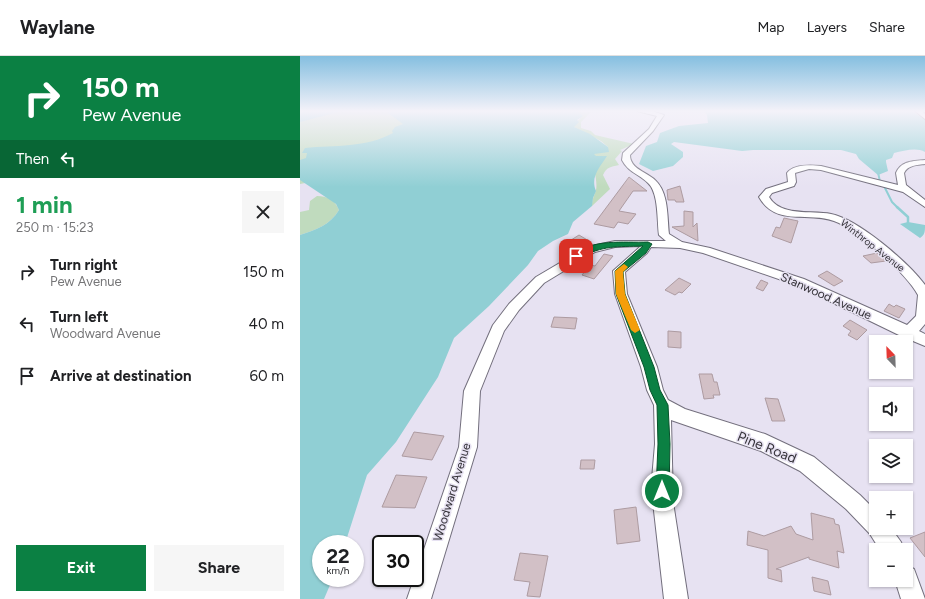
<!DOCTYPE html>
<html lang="en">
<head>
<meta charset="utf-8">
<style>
  body { margin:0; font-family:Figtree,sans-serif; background:#f6f6f6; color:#202124; height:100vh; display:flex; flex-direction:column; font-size:15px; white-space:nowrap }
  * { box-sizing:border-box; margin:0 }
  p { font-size:13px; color:#757577 }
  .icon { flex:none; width:22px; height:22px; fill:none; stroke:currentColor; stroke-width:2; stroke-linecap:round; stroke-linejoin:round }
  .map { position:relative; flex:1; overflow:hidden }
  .panel { display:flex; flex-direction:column; background:#fff; width:300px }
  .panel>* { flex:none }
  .banner { background:#0b8043; color:#fff; overflow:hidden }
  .needle { width:26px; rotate:337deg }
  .controls { position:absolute; left:569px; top:279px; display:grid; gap:8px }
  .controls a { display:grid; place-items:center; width:44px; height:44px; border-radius:0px; background:#fff; box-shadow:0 1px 3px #0004; font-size:20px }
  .speed { position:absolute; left:12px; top:479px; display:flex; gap:8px; font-size:20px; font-weight:700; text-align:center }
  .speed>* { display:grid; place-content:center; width:52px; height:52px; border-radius:50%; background:#fff; box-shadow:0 1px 3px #0004; line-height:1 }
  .speed small { font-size:10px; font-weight:400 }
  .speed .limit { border:2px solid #111; border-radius:6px; background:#fff; color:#111 }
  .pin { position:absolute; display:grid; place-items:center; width:34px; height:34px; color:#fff; margin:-17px; border-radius:8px; box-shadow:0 2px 6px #0006 }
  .me { position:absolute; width:44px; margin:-22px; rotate:0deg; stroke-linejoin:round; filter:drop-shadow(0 0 3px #0008) }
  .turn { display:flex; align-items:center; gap:14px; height:84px; padding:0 16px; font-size:18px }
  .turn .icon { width:52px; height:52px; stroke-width:2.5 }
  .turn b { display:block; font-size:28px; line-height:34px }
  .then { display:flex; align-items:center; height:38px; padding:0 16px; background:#0003; gap:8px; font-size:15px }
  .round { display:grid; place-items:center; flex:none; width:42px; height:42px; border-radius:0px; background:#f6f6f6 }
  .summary { display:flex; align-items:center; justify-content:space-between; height:68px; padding:0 16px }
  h1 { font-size:24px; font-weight:700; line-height:30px; color:#1e9e55 }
  .cta { display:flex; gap:8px; margin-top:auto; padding:8px 16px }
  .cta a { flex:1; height:46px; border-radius:0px; background:#0b8043; color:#fff; font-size:16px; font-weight:700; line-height:46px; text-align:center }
  .cta a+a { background:#f6f6f6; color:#202124 }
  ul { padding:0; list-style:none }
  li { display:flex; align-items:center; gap:12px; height:52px; padding:0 16px }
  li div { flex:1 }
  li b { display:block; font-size:15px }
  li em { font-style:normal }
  header { display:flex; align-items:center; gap:24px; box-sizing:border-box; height:56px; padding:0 20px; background:#fff; border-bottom:1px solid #e0e0e0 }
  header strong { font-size:19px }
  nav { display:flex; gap:22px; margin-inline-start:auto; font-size:14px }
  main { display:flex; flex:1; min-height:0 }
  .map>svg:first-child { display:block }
</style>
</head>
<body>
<header>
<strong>Waylane</strong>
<nav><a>Map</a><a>Layers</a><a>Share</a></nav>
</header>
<main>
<section class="panel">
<div class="banner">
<div class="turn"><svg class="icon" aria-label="right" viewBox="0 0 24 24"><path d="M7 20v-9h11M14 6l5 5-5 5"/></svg><div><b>150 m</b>Pew Avenue</div></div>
<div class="then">Then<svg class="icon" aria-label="left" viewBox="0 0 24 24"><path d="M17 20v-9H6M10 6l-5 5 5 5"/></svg></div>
</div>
<div class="summary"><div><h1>1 min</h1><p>250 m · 15:23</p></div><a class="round"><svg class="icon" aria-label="close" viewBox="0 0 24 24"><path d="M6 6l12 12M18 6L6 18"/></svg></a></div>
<ul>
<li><svg class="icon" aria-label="right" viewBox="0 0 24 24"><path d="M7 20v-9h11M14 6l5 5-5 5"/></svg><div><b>Turn right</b><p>Pew Avenue</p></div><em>150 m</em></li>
<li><svg class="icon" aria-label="left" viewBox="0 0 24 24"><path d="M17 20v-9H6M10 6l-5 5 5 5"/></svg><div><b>Turn left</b><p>Woodward Avenue</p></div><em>40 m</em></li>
<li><svg class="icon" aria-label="arrive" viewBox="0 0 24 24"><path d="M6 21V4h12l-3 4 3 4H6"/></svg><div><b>Arrive at destination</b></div><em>60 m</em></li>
</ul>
<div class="cta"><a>Exit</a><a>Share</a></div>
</section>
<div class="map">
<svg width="625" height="543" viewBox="0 0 625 543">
  <rect width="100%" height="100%" fill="#e7e2f2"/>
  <path fill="#c0dbbe" d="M 0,55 L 98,55 L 105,66 L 95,77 L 16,125 L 0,128 Z
    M 276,55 L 292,55 L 281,66 L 281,72 L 291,75 L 295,79 L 334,88 L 320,94 L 322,95 L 315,103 L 319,109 C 310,111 307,111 303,119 L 310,133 L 292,150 C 292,143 294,141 296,134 C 298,126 293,108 290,99 L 308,91 L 301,85 L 274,71 L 274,67 L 280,63 L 281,59 Z
    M 17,140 C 27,140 35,144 39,154 C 30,169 16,174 0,179 L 0,156 L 9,154 L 10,145 Z"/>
  <path fill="#90cfd4" d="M 0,55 L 42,55 L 0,66 Z
    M 90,55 L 277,55 L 283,60 L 277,64 L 279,66 L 274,71 L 290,78 L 308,91 L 309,96 L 294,98 L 296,100 L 307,100 C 300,111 290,121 296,135 L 293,142 L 292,150 L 273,166 L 268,178 L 253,185 L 238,195 L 228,209 L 189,250 L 154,282 L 138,321 L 96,386 L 67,419 L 45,488 L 21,488 L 21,522 L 33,522 L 24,543 L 0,543 L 0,179 C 16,174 30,169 39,154 L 36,148 L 0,124 L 0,104 L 6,102 L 7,97 L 2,97 L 5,92 C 35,89 66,92 93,77 L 92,75 L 95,71 L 103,68 L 88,57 Z
    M 404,55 L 612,55 L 625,64 L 625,96 C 616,91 604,95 594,97 L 592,102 L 586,104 L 586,106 L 588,115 L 578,119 L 559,103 L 556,98 L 541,94 L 453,94 L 442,95 L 374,86 L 371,88 L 383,96 L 383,101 L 373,110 L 353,115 L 339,108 L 346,90 L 357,86 L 360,77 L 379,70 L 408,67 L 407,59 Z
    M 608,166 L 625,169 C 625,175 625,179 620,182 L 600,168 Z"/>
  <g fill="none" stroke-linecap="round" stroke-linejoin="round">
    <path stroke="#90cfd4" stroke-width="2" d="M 578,116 L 580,126
      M 584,130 L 592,146 L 598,152"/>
    <path stroke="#90cfd4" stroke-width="2.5" d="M 597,151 L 608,161 L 608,168"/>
  </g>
  <path fill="#d2c0c6" stroke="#ad9ba1" d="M 329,121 L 347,135 L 333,135 L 319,155 L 336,158 L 328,168 L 318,166 L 314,172 L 294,168 Z
    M 380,130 L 384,146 L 376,146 L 375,144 L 368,144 L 367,134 Z
    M 384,155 L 393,156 L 393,171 L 397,167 L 398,185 L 372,171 L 384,170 Z
    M 484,162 L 498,165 L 491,187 L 472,180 L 476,171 L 480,172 Z
    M 279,179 L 289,185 L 278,191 L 268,186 Z
    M 577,197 L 586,205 L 571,207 L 563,200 Z
    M 304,198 L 313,200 L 294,223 L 282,219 L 290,209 L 295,210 Z
    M 527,215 L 543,225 L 534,230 L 518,220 Z
    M 379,222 L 391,228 L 382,237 L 379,236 L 375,239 L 365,234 Z
    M 461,224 L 468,227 L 463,235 L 456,232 Z
    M 589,248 L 594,251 L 596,249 L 605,253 L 599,262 L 584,255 Z
    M 254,261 L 277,262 L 275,273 L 251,271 Z
    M 550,264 L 567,274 L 557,284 L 548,279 L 551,275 L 543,270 Z
    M 368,275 L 381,276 L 381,292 L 368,291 Z
    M 399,318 L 412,318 L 414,326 L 417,326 L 420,339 L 413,339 L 414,342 L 404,343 Z
    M 465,342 L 478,343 L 485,365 L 472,365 Z
    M 114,376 L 144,380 L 132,404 L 102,400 Z
    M 281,404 L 295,404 L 294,413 L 280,413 Z
    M 96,419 L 127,421 L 115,452 L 82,451 Z
    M 336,451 L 340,485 L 317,488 L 314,454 Z
    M 511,457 L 534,463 L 535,468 L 539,469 L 544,497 L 537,495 L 539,512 L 509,503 L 509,501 L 476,513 L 481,514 L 482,526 L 468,522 L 468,494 L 447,489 L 448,475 L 464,480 L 491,470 L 496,478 L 513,484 Z
    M 625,476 L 625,501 L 610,482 Z
    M 220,497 L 248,500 L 240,541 L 227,540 L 230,526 L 214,524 Z
    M 512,521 L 528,525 L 531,539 L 514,535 Z"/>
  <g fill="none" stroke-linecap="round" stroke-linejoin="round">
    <defs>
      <path id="minor" d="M 337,55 L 352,55 L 364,59 L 353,75 L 330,99 C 330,113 347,116 355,124 C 369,137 367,161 369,178 L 382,186 L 410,192 L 504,223 L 607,269 L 616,260 L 618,239 C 606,217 557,173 534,165 C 508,155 476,171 459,141 L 466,133 L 488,126 L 487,117 C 494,108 511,109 521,110 L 598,129 L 596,117 C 601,105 613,105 625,104 L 625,108 C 617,109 608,109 604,117 L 606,129 L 625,144 L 625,151 L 603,136 L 521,114 L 509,113 L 495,117 L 496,126 L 494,130 L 472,137 L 469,141 C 481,161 511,154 531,158 C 558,163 609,207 625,229 L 625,268 L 619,275 L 625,278 L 625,290 L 601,280 L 496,229 L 403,197 L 380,192 L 351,191 L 347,197 L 325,216 L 327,238 L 357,311 L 363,334 L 368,344 L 385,353 L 465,378 L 514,401 L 560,439 L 576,455 L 576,472 L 591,472 L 601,486 L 604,494 L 580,494 L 570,478 L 546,453 L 500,415 L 461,395 L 371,364 L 373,446 L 388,543 L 364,543 L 353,446 L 352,423 L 355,388 L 354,349 L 347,334 L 341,311 L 315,238 L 313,215 L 341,190 L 315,191 L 295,196 L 244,227 L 219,254 L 204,275 L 180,335 L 177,391 L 131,543 L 107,543 L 159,391 L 164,335 L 193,269 L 209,248 L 236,221 L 287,191 L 315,185 L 366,185 L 359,179 C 357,165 359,137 348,127 C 339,118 328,116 322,104 L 323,97 L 349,73 L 357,60 Z
        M 615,55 L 622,55 L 625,58 L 625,63 Z
        M 606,509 L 614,513 L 625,543 L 601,543 L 595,524 L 606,524 Z"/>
    </defs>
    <use href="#minor" stroke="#736f7d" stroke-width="2"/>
    <use href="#minor" fill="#fff" fill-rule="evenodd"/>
  </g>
  <linearGradient id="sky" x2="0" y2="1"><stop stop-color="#85bfe0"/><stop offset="0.42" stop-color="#f4f2f9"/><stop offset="1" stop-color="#f4f2f9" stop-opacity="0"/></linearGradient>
  <rect width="625" height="131" fill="url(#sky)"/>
  <path fill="#0b8043" stroke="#07532c" d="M 348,186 L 352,188 L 346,197 L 323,216 L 325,238 L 354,311 L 360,334 L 368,349 L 370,388 L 369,435 L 367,439 L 362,441 L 358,439 L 356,435 L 358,388 L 357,349 L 350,334 L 344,311 L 316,238 L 315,215 L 343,190 C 316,191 304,189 279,202 L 276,203 L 273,200 C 291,182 324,187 348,186 Z"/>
  <path fill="#f59e0b" d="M 324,208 L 328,211 L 323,216 L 325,238 L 340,274 L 335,277 L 331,274 L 316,238 L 315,215 Z"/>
  <g text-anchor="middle" stroke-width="3" stroke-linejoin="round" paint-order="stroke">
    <g font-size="10" fill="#343238" stroke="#e7e2f2">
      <text transform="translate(573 189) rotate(38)" y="4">Winthrop Avenue</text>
    </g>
    <g font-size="12" fill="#343238" stroke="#e7e2f2">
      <text transform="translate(526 240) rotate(24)" y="4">Stanwood Avenue</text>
      <text transform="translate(152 436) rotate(-73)" y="4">Woodward Avenue</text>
    </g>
    <g font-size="14" fill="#343238" stroke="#e7e2f2">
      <text transform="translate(467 391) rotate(22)" y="5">Pine Road</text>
    </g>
  </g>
</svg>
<div class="controls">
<a><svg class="needle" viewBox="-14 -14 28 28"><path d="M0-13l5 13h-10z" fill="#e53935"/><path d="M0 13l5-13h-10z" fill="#757577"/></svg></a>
<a><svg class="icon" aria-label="sound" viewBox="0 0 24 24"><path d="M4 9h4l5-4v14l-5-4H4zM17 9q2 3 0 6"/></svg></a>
<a><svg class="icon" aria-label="layers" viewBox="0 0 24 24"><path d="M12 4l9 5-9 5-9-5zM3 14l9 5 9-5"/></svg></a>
<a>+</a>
<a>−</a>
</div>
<div class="speed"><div>22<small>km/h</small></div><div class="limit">30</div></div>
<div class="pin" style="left:276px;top:200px;background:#d93025"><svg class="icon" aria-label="arrive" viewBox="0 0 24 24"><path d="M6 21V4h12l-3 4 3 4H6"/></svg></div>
<svg class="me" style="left:362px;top:435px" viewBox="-20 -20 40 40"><circle r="17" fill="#0b8043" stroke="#fff" stroke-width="3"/><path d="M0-11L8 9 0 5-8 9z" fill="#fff"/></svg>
</div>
</main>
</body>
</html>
